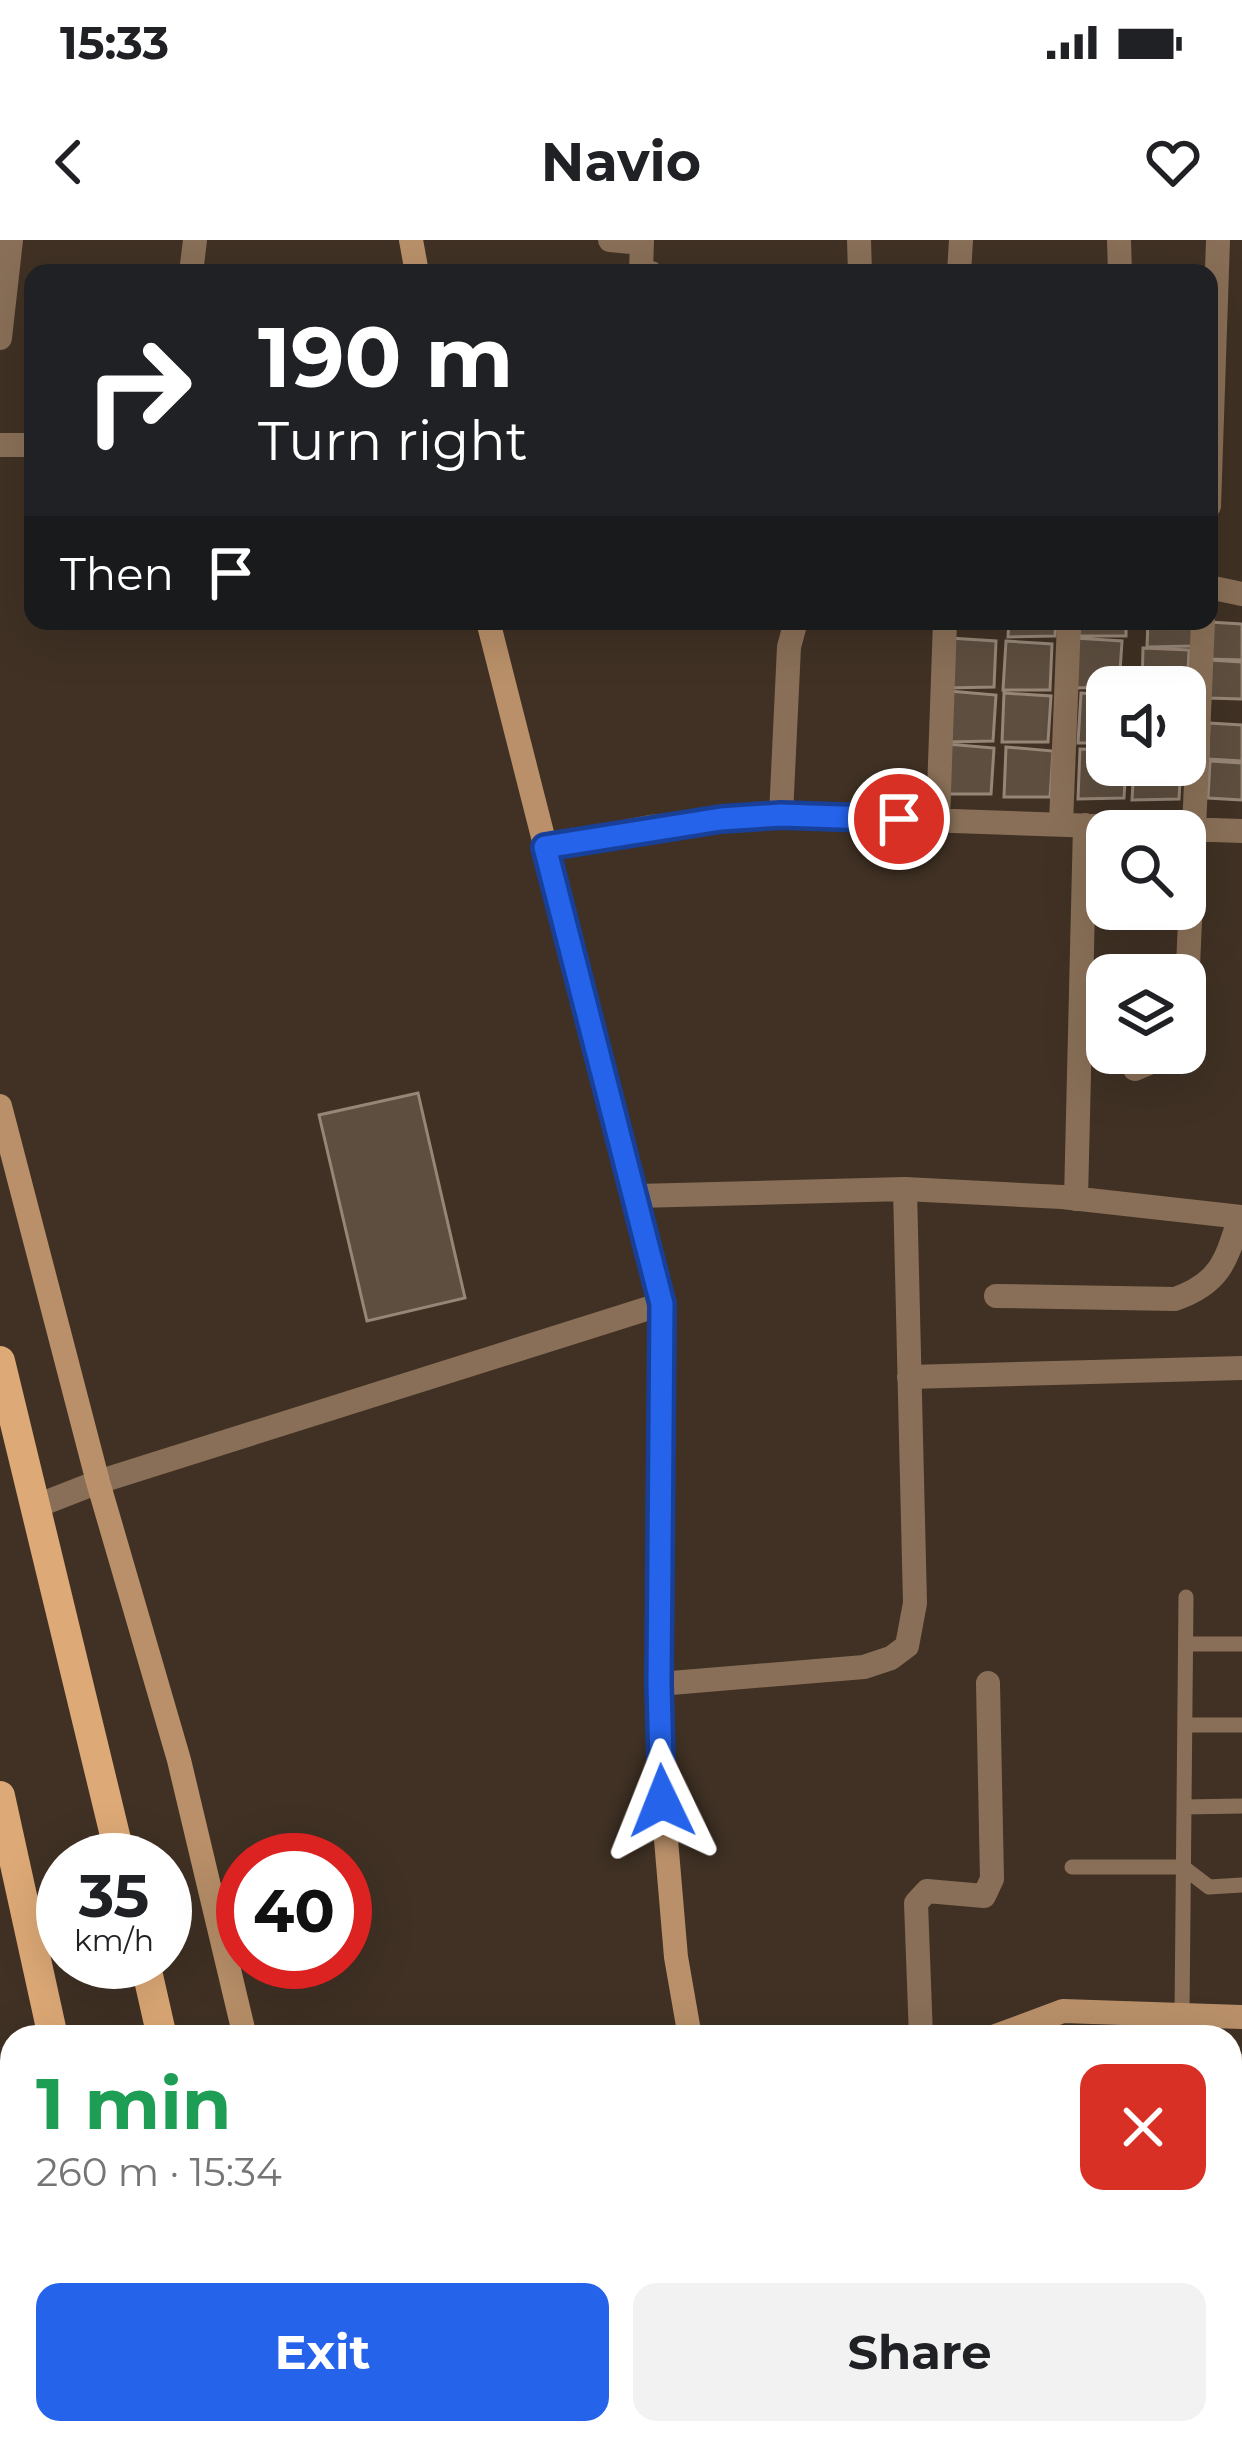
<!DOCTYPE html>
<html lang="en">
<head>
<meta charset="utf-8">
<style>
  body { margin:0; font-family:Montserrat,sans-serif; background:#f2f2f2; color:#202124; height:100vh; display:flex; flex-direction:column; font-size:45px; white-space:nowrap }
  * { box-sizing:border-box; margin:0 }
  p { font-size:39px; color:#757577 }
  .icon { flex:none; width:66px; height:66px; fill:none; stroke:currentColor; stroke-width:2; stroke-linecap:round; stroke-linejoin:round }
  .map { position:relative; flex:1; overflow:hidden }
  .drawer { position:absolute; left:0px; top:1785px; width:1242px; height:420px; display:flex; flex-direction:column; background:#fff; border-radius:36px 36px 0 0; box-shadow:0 12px 48px #0002 }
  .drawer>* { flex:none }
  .top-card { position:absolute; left:24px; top:24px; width:1194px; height:366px; border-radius:24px; box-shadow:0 12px 48px #0002; background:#202124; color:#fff; overflow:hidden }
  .buttons { position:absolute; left:1086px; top:426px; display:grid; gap:24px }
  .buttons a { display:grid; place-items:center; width:120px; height:120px; border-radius:24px; background:#fff; box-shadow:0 12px 48px #0002; font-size:60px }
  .speed { position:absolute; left:36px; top:1593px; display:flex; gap:24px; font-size:60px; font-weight:700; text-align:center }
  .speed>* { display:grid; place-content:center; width:156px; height:156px; border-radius:50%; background:#fff; box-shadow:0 12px 48px #0002; line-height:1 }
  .speed small { font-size:30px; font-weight:400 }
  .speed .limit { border:18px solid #d22; background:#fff; color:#111 }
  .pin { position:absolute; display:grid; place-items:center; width:102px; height:102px; color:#fff; margin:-51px; border:6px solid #fff; border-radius:50%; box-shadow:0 3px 12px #0007 }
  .me { position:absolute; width:132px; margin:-66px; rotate:358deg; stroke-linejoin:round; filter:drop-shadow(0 0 9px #0008) }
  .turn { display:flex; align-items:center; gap:42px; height:252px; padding:0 36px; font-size:54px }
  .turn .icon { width:156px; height:156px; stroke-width:2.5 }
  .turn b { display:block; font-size:84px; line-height:102px }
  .then { display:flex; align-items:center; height:114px; padding:0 36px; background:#0003; gap:24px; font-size:45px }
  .round { display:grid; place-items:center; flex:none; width:126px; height:126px; border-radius:24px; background:#f2f2f2 }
  .summary { display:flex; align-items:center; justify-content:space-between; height:204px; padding:0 36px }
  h1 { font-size:72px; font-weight:700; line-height:90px; color:#1e9e55 }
  .button { display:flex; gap:24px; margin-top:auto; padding:24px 36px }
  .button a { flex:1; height:138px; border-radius:24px; background:#2563eb; color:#fff; font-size:48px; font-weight:700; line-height:138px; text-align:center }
  .button a+a { background:#f2f2f2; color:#202124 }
  .status { display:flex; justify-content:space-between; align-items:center; height:84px; padding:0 60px; background:#fff; direction:ltr }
  .status svg { height:33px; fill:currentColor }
  header { display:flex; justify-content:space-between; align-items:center; height:156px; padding:0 36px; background:#fff; font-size:54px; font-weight:700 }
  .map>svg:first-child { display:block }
</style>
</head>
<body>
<div class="status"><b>15:33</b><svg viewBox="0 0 49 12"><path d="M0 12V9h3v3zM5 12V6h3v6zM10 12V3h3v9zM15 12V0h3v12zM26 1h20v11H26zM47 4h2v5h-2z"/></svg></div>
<header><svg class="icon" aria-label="back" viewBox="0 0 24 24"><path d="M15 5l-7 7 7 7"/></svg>Navio<svg class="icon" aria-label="heart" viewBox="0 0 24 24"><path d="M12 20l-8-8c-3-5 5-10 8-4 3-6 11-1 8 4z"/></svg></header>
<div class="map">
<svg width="1242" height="2205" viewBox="0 0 1242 2205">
  <rect width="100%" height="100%" fill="#403124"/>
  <path fill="#5d4e3f" stroke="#978676" stroke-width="3" d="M 1009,381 L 1056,381 L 1055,396 L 1008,397 Z
    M 1080,381 L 1126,381 L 1126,396 L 1079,396 Z
    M 1148,381 L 1195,381 L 1194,406 L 1147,407 Z
    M 1209,382 L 1242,384 L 1242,420 L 1208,419 Z
    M 949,398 L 996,401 L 994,447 L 946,448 Z
    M 1075,398 L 1122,401 L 1119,447 L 1073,448 Z
    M 1006,401 L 1052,404 L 1050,450 L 1003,450 Z
    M 1143,408 L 1189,410 L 1187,456 L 1185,447 L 1142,447 Z
    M 1209,420 L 1242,422 L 1242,459 L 1208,458 Z
    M 949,451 L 996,455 L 993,501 L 947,502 Z
    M 1004,453 L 1051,456 L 1048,502 L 1002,502 Z
    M 1081,453 L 1107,455 L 1107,503 L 1078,503 Z
    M 1209,483 L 1242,485 L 1242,521 L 1208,519 Z
    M 947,504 L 994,508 L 991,554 L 945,554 Z
    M 1006,507 L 1053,511 L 1050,557 L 1004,557 Z
    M 1080,509 L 1107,510 L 1107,525 L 1126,525 L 1124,558 L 1078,559 Z
    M 1210,521 L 1242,523 L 1242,560 L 1208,558 Z
    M 1134,525 L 1181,525 L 1179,559 L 1132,560 Z
    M 418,853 L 465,1058 L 367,1081 L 319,875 Z"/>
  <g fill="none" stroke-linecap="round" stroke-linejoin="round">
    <path stroke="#896f57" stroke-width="15" d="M 1186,1404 L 1242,1404
      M 1185,1485 L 1242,1485
      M 1184,1567 L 1242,1566
      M 1072,1627 L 1183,1627 L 1209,1647 L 1242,1645
      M 1182,1775 L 1186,1357"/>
    <path stroke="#896f57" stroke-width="24" d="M 610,0 L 642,3
      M 642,0 L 641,32 L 651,33
      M 859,0 L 860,33
      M 1119,0 L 1120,33
      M 191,33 L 195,0
      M 959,33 L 961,0
      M 0,98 L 11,0
      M 0,205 L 33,205
      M 1209,266 L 1218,0
      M 1209,347 L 1242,354
      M 781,575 L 789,407 L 796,381
      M 938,580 L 945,381
      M 1061,584 L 1069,381
      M 545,607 L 650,587 L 781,575 L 1242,591
      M 1185,796 L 1203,381
      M 1135,829 L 1173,813
      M 637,956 L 905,949 L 1062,957 L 1242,977
      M 1076,959 L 1085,585
      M 996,1056 L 1175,1059 C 1221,1043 1226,1020 1240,977
      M 909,1137 L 1242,1128
      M 34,1267 L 98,1242 L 662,1064
      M 659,1444 L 864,1427 L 891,1418 L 907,1406 L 915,1363 L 905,949
      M 921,1797 L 916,1663 L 927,1651 L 984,1656 L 992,1639 L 988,1443"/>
    <path stroke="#b99069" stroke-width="24" d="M 411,0 L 417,33
      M 488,381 L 662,1064 L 660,1529 L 676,1717 L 690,1797
      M 0,866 L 98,1242 L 179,1520 L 245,1797
      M 993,1797 L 1063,1771 L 1242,1777
      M 1230,1826 L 1242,1826
      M 0,1879 L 12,1934
      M 69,2193 L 71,2205
      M 339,2193 L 342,2205"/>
    <path stroke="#dda976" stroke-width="30" d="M 0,1121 L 121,1620
      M 0,1556 L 53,1797
      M 145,1722 L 162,1797
      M 140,2193 L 143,2205
      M 256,2193 L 258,2205"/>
  </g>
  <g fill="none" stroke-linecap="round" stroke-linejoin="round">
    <defs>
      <path id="route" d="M 662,1561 L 659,1444 L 662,1064 L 545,607 L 721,579 L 781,575 L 899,579"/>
    </defs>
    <use href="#route" stroke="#184099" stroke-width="30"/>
    <use href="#route" stroke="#2563eb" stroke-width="21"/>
  </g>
</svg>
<div class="buttons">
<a><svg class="icon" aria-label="sound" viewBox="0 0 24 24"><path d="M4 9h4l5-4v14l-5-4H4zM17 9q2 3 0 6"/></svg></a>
<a><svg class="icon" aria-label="search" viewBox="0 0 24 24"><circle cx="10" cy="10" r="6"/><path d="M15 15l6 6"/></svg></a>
<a><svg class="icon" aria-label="layers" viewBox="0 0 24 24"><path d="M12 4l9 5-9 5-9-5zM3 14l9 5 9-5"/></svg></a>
</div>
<div class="speed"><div>35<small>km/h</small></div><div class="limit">40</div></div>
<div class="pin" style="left:899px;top:579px;background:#d93025"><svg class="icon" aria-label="arrive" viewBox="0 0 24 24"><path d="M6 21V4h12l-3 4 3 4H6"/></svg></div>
<svg class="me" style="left:662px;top:1561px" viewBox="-20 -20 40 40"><path d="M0-17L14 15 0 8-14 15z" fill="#2563eb" stroke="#fff" stroke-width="4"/></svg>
<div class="top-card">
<div class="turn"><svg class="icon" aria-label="right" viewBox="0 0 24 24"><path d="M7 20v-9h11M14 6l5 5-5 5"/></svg><div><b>190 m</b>Turn right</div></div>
<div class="then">Then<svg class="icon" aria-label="arrive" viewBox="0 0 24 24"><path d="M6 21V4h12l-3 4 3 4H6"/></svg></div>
</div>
<section class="drawer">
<div class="summary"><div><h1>1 min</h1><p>260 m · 15:34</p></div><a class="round" style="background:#d93025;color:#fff"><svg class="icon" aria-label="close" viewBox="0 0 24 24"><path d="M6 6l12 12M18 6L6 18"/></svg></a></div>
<div class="button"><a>Exit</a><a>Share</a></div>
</section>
</div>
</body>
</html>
